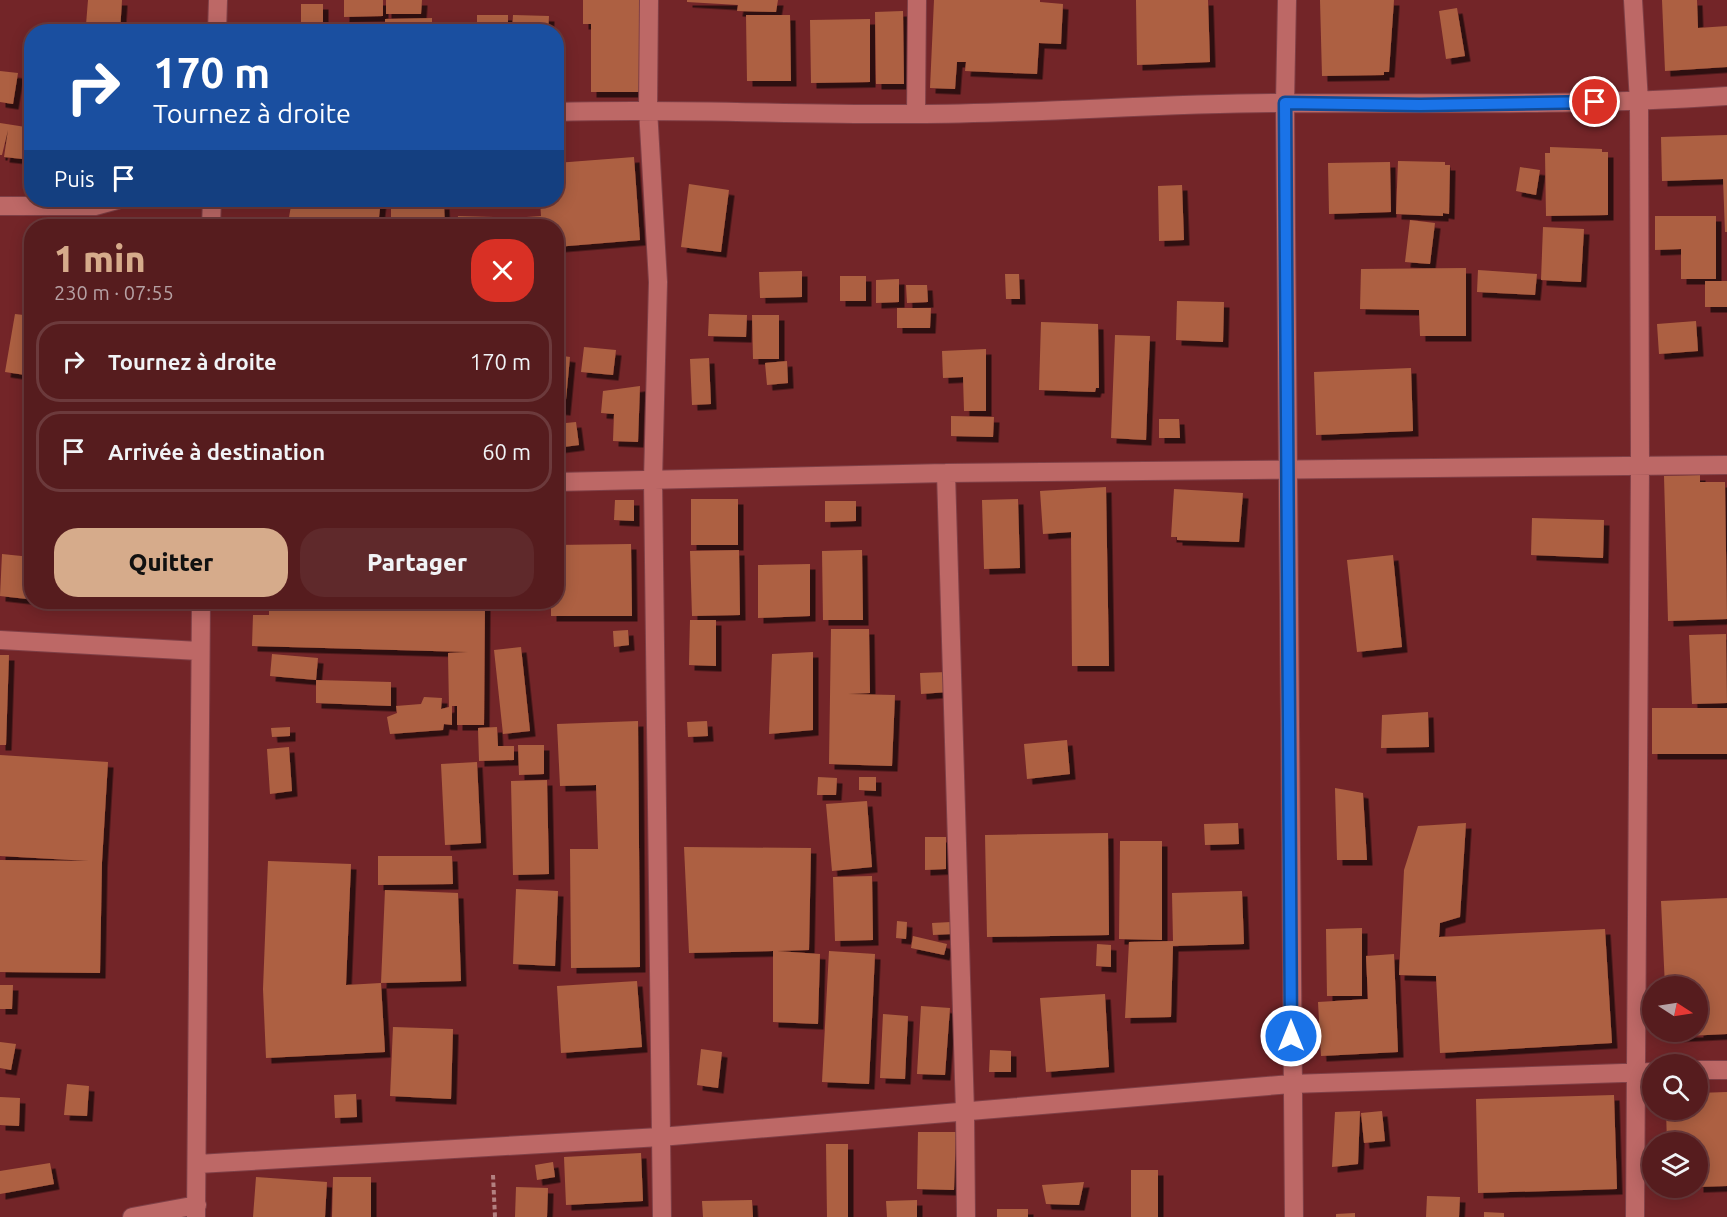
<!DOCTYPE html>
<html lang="fr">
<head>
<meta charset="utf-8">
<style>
  body { margin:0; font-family:Ubuntu,sans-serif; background:#5f292b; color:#f1f3f6; height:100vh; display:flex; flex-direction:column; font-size:22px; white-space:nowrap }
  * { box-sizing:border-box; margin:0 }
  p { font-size:20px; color:#b6a1a4 }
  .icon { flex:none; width:33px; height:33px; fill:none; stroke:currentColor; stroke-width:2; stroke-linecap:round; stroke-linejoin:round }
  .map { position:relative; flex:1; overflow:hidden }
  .drawer { position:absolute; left:24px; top:219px; width:540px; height:390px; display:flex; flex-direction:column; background:#561c1e; border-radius:24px; box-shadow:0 3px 15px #0003,0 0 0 2px #6c3a3c }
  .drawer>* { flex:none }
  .banner { position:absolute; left:24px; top:24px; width:540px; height:183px; border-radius:24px; box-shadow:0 3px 15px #0003,0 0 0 2px #6c3a3c; background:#1a4fa0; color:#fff; overflow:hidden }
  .needle { width:39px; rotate:102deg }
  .controls { position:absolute; left:1642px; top:976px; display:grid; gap:12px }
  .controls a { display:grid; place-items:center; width:66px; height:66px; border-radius:50%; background:#561c1e; box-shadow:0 3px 15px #0003,0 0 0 2px #6c3a3c; font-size:30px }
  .pin { position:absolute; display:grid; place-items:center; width:51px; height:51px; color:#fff; margin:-26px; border:3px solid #fff; border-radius:50%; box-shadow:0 2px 6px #0007 }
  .me { position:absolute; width:66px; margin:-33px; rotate:0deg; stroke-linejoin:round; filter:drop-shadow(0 0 4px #0008) }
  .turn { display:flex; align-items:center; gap:21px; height:126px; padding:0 30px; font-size:27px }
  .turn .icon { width:78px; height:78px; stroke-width:2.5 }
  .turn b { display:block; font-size:42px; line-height:51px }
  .then { display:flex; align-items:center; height:57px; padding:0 30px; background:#0003; gap:12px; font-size:22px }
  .round { display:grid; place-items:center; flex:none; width:63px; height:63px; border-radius:24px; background:#5f292b }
  .overview { display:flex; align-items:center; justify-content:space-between; height:102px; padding:0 30px }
  h1 { font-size:36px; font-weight:800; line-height:45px; color:#d6ab8b }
  .cta { display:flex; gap:12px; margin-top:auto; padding:12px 30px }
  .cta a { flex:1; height:69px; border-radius:24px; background:#d6ab8b; color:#111; font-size:24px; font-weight:800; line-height:69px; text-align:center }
  .cta a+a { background:#5f292b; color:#f1f3f6 }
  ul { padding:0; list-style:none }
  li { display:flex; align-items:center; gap:18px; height:81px; margin:0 12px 9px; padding:0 18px; border:3px solid #6c3a3c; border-radius:24px }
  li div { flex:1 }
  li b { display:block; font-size:22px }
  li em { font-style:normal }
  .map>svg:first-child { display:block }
</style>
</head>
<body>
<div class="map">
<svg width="1727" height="1217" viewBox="0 0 1727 1217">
  <defs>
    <filter id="shadow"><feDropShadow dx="5.5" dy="5.5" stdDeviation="0" flood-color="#0009"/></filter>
  </defs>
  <rect width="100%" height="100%" fill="#732528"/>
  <path fill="#ad6142" filter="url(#shadow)" d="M 88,0 L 122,0 L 120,32 L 76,32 L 76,25 L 86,25 Z
    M 344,0 L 383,0 L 383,16 L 344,17 Z
    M 386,0 L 422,0 L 421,14 L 386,14 Z
    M 583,0 L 648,0 L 648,92 L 591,92 L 591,24 L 583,24 Z
    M 687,0 L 778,0 L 776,12 L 737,11 L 738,5 L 687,2 Z
    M 934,0 L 1040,0 L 1040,2 L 1063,4 L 1061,44 L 1039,43 L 1037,74 L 965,71 L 966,62 L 957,62 L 955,89 L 930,88 Z
    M 1136,0 L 1208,0 L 1210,62 L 1137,65 Z
    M 1320,0 L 1394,0 L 1389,72 L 1384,72 L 1384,75 L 1322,76 Z
    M 1662,0 L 1697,0 L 1698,28 L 1727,26 L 1727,67 L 1665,71 Z
    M 301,4 L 323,4 L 323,32 L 301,32 Z
    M 1457,8 L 1465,56 L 1446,59 L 1439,11 Z
    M 903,11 L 904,84 L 876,84 L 875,12 Z
    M 477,15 L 508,15 L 508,32 L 477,32 Z
    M 513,15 L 549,16 L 548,32 L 512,32 Z
    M 746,15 L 790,15 L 791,81 L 747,81 Z
    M 432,18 L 432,32 L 385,32 L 385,19 Z
    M 870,19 L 870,82 L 811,83 L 810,20 Z
    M 0,71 L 18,73 L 13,104 L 0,102 Z
    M 0,123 L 32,128 L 32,160 L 4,157 L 8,130 L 2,155 L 0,155 Z
    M 1727,135 L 1727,232 L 1725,232 L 1723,179 L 1662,181 L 1661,137 Z
    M 1550,147 L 1602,149 L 1602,152 L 1608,152 L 1608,215 L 1546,216 L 1545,153 L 1550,153 Z
    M 634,157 L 640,240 L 556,247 L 556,226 L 498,226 L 498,219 L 541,216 L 540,200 L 556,200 L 556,163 Z
    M 1398,161 L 1445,162 L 1445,165 L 1450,165 L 1449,214 L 1443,213 L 1443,216 L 1396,214 Z
    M 1390,162 L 1391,212 L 1329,214 L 1328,163 Z
    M 1520,167 L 1540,170 L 1536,195 L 1516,191 Z
    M 689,184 L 729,190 L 721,252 L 681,247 Z
    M 1182,185 L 1184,240 L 1159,241 L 1158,186 Z
    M 292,200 L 381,200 L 378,226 L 309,226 L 288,223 Z
    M 444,204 L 445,226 L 391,226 L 391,205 Z
    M 458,216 L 494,217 L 493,226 L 457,226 Z
    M 1655,216 L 1716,216 L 1716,279 L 1681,279 L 1681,249 L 1655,250 Z
    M 1410,220 L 1435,223 L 1430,264 L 1405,262 Z
    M 1543,227 L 1584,229 L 1581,282 L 1541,280 Z
    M 1466,268 L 1466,336 L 1420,336 L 1419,310 L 1360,309 L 1361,269 Z
    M 1478,270 L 1537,274 L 1535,295 L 1477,292 Z
    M 802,271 L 802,297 L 760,298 L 759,272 Z
    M 1005,274 L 1019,274 L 1020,299 L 1006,299 Z
    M 840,276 L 866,276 L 866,301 L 840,301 Z
    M 899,279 L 899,302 L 876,303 L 876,280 Z
    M 1705,281 L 1727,281 L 1727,307 L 1705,307 Z
    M 906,285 L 927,285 L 928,302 L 907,303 Z
    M 1177,301 L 1224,302 L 1223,342 L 1176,340 Z
    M 897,308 L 931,308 L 930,328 L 897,328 Z
    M 15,314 L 32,316 L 32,376 L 5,372 Z
    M 709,314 L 747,315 L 746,337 L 708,336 Z
    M 752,315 L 779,315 L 779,359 L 753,359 Z
    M 1696,321 L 1698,351 L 1659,354 L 1657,324 Z
    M 1041,322 L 1098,324 L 1099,388 L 1096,388 L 1095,392 L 1039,390 Z
    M 1115,335 L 1150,336 L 1146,440 L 1111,438 Z
    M 584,347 L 616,350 L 613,375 L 581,372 Z
    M 986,349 L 986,411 L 964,411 L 963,377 L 943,378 L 942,351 Z
    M 556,355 L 570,357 L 565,410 L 556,409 Z
    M 709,358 L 711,404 L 692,405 L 690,359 Z
    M 787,361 L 788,383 L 767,385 L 765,363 Z
    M 1411,368 L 1413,431 L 1316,435 L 1314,372 Z
    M 640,386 L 638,442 L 613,441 L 614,414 L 601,413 L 603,391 Z
    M 951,416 L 994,417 L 993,437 L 951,436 Z
    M 1159,419 L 1179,419 L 1180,438 L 1159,438 Z
    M 576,422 L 579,445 L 556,448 L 556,424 Z
    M 1700,475 L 1700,482 L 1725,482 L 1727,619 L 1668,621 L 1664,476 Z
    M 1106,487 L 1109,666 L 1072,666 L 1071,532 L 1043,534 L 1040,491 Z
    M 1174,489 L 1243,493 L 1239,542 L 1177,540 L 1177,537 L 1171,537 Z
    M 691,499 L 738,499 L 738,545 L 691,545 Z
    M 1018,499 L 1020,568 L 984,569 L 982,500 Z
    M 615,500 L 634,500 L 634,521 L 614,520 Z
    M 825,501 L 856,501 L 856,521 L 825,522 Z
    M 1532,518 L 1604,520 L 1603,558 L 1531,555 Z
    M 631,544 L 632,616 L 551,616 L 551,602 L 556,602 L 556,545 Z
    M 739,550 L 740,615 L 692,616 L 690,551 Z
    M 862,550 L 863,620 L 823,620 L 822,551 Z
    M 2,554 L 31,557 L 27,599 L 0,596 Z
    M 1393,555 L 1402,647 L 1357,652 L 1347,560 Z
    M 810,564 L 810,616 L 758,618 L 758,565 Z
    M 269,602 L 485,602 L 484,725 L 457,725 L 457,706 L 452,706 L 452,725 L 444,724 L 443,730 L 390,734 L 387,717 L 397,713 L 396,706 L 421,704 L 424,697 L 442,698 L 441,709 L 449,707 L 448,653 L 468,652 L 252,646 L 253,615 L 269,615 Z
    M 690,620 L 716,620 L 716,666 L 689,665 Z
    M 831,629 L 869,629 L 870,693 L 848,694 L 895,695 L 892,766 L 829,764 Z
    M 628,630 L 629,645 L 614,647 L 613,631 Z
    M 1726,634 L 1727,703 L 1692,704 L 1689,635 Z
    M 521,647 L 530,731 L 503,734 L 494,650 Z
    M 813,652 L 813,730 L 769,734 L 772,654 Z
    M 272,654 L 318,658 L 316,680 L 270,676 Z
    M 0,655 L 9,655 L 6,745 L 0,745 Z
    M 947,672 L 948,692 L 921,694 L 920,673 Z
    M 316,680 L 391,682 L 391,706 L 316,703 Z
    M 1652,708 L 1727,708 L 1727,754 L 1652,754 Z
    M 1428,712 L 1429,747 L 1381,748 L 1382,715 Z
    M 638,721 L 640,967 L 571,968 L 570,849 L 598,849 L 596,785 L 560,786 L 557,724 Z
    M 707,721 L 708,736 L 688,737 L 687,722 Z
    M 290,727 L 290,736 L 272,737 L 271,728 Z
    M 497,727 L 498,746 L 514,746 L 514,760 L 479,761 L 478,728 Z
    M 1067,740 L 1070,774 L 1027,779 L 1024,744 Z
    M 518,745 L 544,745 L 544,774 L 519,775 Z
    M 289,747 L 292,791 L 270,794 L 267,749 Z
    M 0,755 L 108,762 L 102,862 L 100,973 L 0,972 L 0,860 L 89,861 L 0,856 Z
    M 477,762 L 481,843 L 445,845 L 441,764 Z
    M 818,777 L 837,778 L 836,795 L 817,795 Z
    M 859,777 L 876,777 L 876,791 L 859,790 Z
    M 547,780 L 549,874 L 513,875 L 511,781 Z
    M 1335,788 L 1363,793 L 1367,860 L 1337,860 Z
    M 867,801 L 872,867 L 832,871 L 826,804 Z
    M 1238,823 L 1239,844 L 1205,845 L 1204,824 Z
    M 1466,823 L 1460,917 L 1440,923 L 1439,937 L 1605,929 L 1612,1043 L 1440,1053 L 1436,976 L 1399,975 L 1404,870 L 1418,826 Z
    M 1108,833 L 1109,935 L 987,937 L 985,835 Z
    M 925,837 L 946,837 L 946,869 L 925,870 Z
    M 1120,841 L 1162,841 L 1162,940 L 1119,939 Z
    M 684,847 L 811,848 L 809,950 L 777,951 L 820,954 L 818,1024 L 773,1022 L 773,951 L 689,953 Z
    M 378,856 L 452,856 L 453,884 L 378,885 Z
    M 268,861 L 351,864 L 346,985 L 381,983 L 385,1052 L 266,1058 L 263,989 Z
    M 872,876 L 873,940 L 835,941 L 833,877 Z
    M 516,889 L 558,891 L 555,966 L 513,964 Z
    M 385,890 L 458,893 L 461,981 L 381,983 Z
    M 1242,891 L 1244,944 L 1173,946 L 1171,1017 L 1125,1018 L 1129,942 L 1173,941 L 1172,893 Z
    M 1727,898 L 1727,1034 L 1667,1037 L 1667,1032 L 1698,1032 L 1698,987 L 1665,987 L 1661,901 Z
    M 897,921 L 907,922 L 906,939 L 896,938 Z
    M 951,922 L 952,934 L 933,935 L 932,923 Z
    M 1362,928 L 1362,996 L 1327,996 L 1326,929 Z
    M 913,936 L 947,944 L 944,955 L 911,948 Z
    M 1097,944 L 1111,945 L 1111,967 L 1096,966 Z
    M 829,951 L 875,954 L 869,1084 L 822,1082 Z
    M 1394,954 L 1398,1052 L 1321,1056 L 1318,1002 L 1368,999 L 1366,956 Z
    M 637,981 L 642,1047 L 561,1053 L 557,986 Z
    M 0,985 L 13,985 L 12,1009 L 0,1009 Z
    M 1105,994 L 1109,1067 L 1046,1072 L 1040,998 Z
    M 921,1006 L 950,1008 L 945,1075 L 917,1074 Z
    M 883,1014 L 908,1016 L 905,1079 L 880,1078 Z
    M 393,1027 L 453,1029 L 451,1099 L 390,1096 Z
    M 0,1042 L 16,1044 L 11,1070 L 0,1068 Z
    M 701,1049 L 722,1052 L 718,1088 L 697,1085 Z
    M 990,1050 L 1011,1051 L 1011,1072 L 989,1072 Z
    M 67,1084 L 89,1086 L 87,1116 L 64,1115 Z
    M 1727,1092 L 1727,1186 L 1698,1187 L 1698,1143 L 1667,1143 L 1666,1110 L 1698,1110 L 1698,1093 Z
    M 356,1094 L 357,1117 L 335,1118 L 334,1095 Z
    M 1614,1095 L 1617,1189 L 1478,1193 L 1476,1099 Z
    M 0,1097 L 20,1098 L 19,1126 L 0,1125 Z
    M 1360,1111 L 1358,1164 L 1332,1167 L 1335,1112 Z
    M 1382,1111 L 1385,1141 L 1364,1143 L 1361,1113 Z
    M 918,1132 L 956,1132 L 954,1190 L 917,1189 Z
    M 826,1144 L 848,1144 L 848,1217 L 827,1217 Z
    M 641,1153 L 643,1201 L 566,1205 L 564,1157 Z
    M 553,1162 L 555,1177 L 537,1180 L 535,1165 Z
    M 50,1163 L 54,1184 L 0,1194 L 0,1171 Z
    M 1131,1170 L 1158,1170 L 1158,1217 L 1131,1217 Z
    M 256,1177 L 327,1182 L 325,1217 L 253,1217 Z
    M 333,1177 L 371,1177 L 371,1217 L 332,1217 Z
    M 1084,1182 L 1079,1205 L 1046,1204 L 1042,1185 Z
    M 516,1187 L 548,1188 L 547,1217 L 515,1217 Z
    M 1427,1196 L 1460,1197 L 1459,1217 L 1426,1217 Z
    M 752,1200 L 753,1217 L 703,1217 L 702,1201 Z
    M 917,1200 L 917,1217 L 887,1217 L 886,1201 Z
    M 997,1209 L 1028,1209 L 1028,1217 L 997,1217 Z
    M 1484,1212 L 1504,1213 L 1504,1217 L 1484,1217 Z
    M 1355,1213 L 1355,1217 L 1336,1217 L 1336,1214 Z"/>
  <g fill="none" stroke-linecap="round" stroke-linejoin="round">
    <defs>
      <path id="minor" d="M 649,0 L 648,109 L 658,282 L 653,480 L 662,1217
        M 1287,0 L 1285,103 L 1294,1217
        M 1633,0 L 1639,102 L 1640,466 L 1635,1217
        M 217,32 L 218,0
        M 556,112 C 676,108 796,115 915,114 C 1039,114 1162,103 1286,103 C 1433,103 1580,106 1727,96
        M 916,114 L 917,0
        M 0,206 L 95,206 L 117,200
        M 211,226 L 212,200
        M 946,473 L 965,1112 L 966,1217
        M 556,482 L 946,473 L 1727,465
        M 0,640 L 199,651
        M 1698,1070 L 1727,1070
        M 198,1164 L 660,1137 L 1291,1084 L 1653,1072
        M 132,1217 L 197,1205
        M 196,1217 L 201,602"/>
    </defs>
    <use href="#minor" stroke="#7f3f46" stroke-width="20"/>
    <path stroke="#b38181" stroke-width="4" stroke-dasharray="4.5 3" stroke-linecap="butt" d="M 493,1175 L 495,1217"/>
    <use href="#minor" stroke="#bd6866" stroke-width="18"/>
  </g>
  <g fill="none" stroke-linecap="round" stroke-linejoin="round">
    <defs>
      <path id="route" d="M 1291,1036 L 1285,103 L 1420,105 L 1595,102"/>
    </defs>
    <use href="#route" stroke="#114b97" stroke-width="15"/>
    <use href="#route" stroke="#1a73e8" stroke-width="10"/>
  </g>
</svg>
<div class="controls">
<a><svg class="needle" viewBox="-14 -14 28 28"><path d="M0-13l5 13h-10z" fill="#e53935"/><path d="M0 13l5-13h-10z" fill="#b6a1a4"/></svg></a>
<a><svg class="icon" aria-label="search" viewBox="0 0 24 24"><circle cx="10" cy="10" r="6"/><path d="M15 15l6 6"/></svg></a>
<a><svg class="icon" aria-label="layers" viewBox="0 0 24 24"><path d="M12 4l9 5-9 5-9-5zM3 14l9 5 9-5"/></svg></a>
</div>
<div class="pin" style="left:1595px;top:102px;background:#d93025"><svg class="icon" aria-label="arrive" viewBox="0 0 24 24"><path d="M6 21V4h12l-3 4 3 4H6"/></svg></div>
<svg class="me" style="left:1291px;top:1036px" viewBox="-20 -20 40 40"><circle r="17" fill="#1a73e8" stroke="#fff" stroke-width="3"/><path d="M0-11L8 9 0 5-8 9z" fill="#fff"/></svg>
<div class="banner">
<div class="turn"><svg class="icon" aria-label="right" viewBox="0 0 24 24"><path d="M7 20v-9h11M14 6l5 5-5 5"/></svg><div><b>170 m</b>Tournez à droite</div></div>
<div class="then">Puis<svg class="icon" aria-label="arrive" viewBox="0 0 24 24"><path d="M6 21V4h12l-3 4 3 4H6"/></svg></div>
</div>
<section class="drawer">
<div class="overview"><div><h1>1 min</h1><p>230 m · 07:55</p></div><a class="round" style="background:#d93025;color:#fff"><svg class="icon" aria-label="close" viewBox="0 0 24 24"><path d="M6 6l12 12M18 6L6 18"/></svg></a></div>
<ul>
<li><svg class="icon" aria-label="right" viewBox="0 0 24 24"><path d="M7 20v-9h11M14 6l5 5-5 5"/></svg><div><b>Tournez à droite</b></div><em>170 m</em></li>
<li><svg class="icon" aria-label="arrive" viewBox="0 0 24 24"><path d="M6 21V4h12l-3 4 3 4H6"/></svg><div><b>Arrivée à destination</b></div><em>60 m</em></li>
</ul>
<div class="cta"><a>Quitter</a><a>Partager</a></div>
</section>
</div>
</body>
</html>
